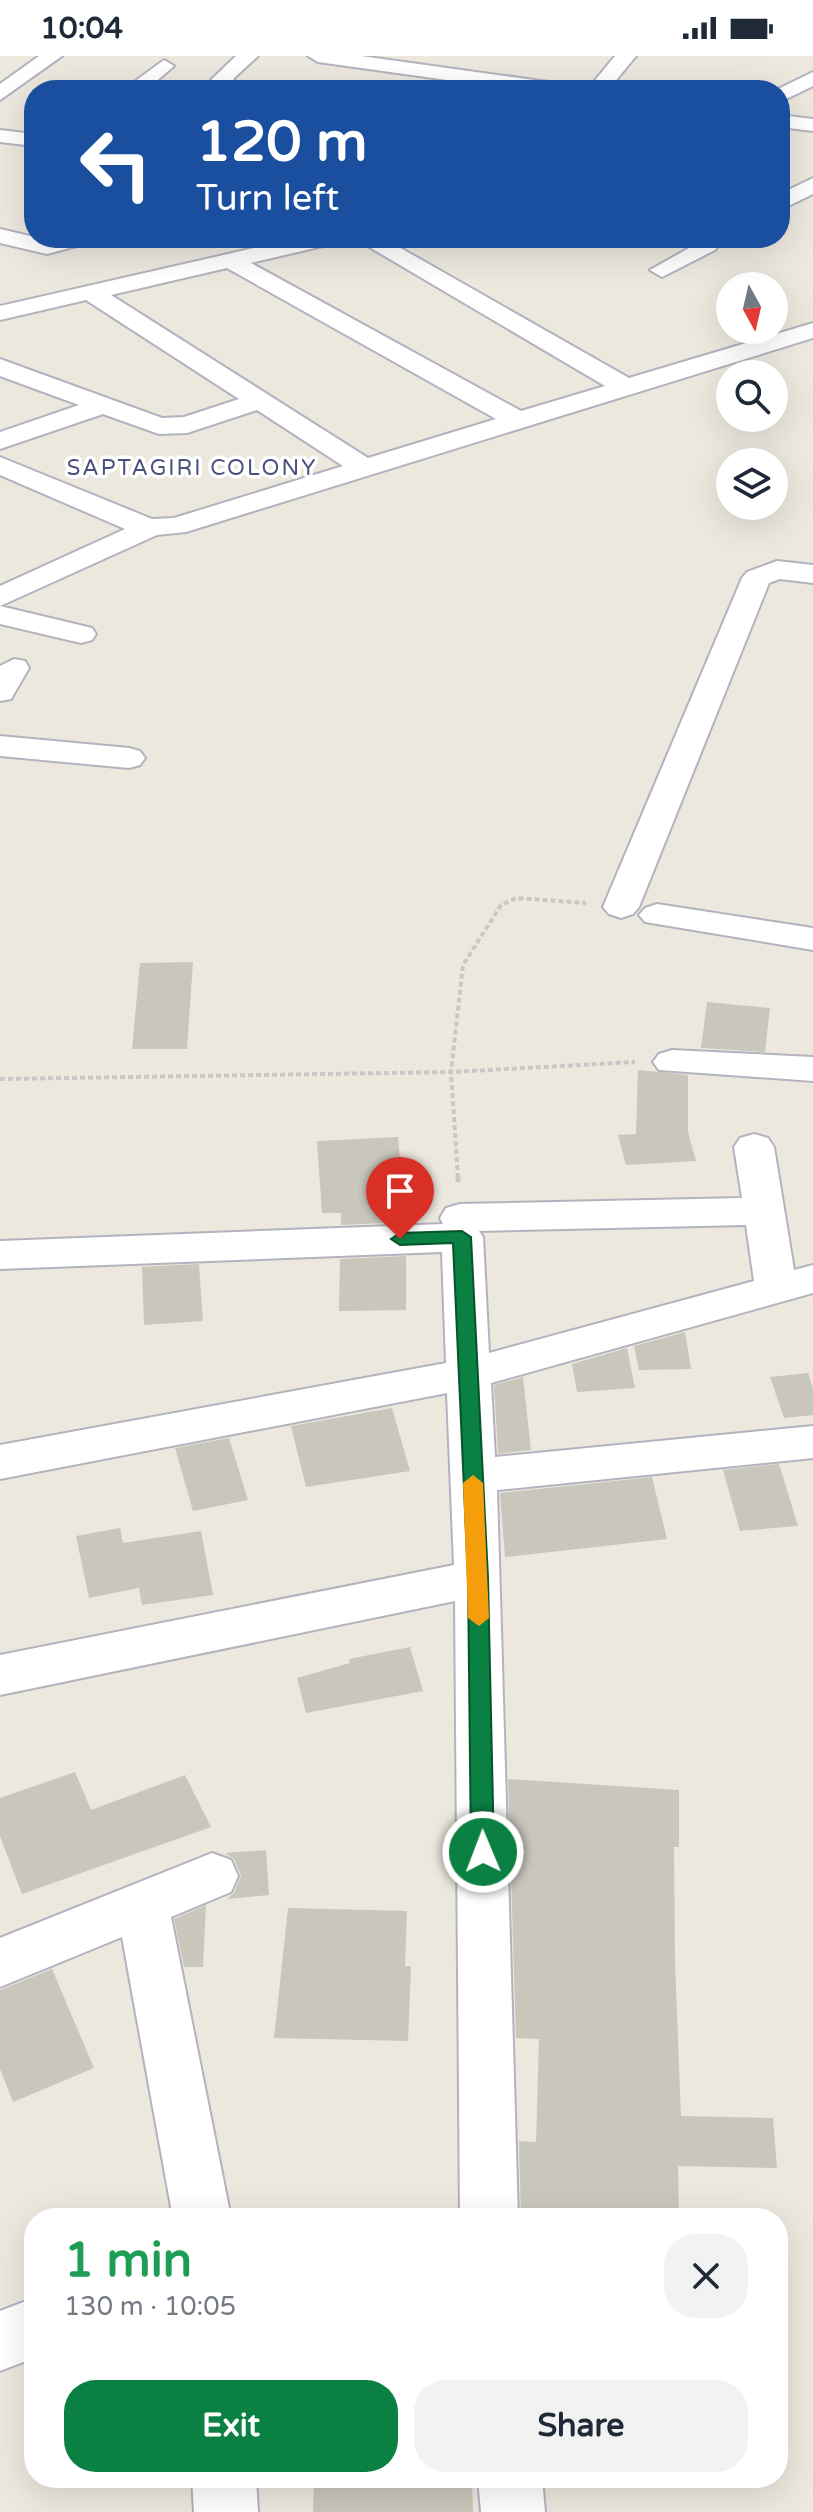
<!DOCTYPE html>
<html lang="en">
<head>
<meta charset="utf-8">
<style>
  body { margin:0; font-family:"Varela Round",sans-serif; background:#f2f2f3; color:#1f2937; height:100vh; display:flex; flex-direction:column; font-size:30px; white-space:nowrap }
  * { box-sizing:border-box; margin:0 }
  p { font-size:26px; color:#747a83 }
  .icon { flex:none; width:44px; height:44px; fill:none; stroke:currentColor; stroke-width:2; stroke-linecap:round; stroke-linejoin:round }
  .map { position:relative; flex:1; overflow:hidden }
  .panel { position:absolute; left:24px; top:2152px; width:764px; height:280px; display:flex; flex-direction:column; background:#fff; border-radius:32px; box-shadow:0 8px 32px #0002 }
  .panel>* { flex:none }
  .guide { position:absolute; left:24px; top:24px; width:766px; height:168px; border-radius:32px; box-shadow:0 8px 32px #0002; background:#1a4fa0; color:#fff; overflow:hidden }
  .needle { width:52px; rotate:172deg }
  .fabs { position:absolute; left:716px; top:216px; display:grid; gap:16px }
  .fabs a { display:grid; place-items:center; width:72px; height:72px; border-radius:50%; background:#fff; box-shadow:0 8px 32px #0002; font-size:40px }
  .pin { position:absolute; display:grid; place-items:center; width:68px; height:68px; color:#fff; margin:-82px -34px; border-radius:50% 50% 50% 0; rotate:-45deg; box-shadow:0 0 8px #0007 }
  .pin .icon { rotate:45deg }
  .me { position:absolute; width:88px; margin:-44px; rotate:359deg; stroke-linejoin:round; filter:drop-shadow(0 0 6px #0008) }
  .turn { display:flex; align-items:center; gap:28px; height:168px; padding:0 40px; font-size:36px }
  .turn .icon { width:104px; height:104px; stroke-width:2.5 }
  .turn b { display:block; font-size:56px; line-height:68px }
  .round { display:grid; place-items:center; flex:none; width:84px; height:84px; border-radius:32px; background:#f2f2f3 }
  .overview { display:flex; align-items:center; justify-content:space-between; height:136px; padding:0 40px }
  h1 { font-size:48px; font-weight:700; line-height:60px; color:#1e9e55 }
  .primary-button { display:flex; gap:16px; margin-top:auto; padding:16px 40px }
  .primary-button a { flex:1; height:92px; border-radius:32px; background:#0b8043; color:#fff; font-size:32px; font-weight:700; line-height:92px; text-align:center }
  .primary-button a+a { background:#f2f2f3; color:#1f2937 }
  .status { display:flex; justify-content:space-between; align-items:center; height:56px; padding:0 40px; background:#fff; direction:ltr }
  .status svg { height:22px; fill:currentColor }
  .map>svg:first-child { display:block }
</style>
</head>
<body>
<div class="status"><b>10:04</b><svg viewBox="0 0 49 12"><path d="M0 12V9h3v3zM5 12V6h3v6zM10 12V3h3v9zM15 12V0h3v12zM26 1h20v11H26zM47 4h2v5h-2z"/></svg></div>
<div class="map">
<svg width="813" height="2456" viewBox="0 0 813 2456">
  <rect width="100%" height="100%" fill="#ede8de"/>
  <path fill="#c9c6bc" d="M 193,906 L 187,993 L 132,993 L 140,907 Z
    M 707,946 L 770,952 L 765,996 L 701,992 Z
    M 638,1014 L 688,1019 L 688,1076 L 696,1105 L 626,1109 L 618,1079 L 636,1078 Z
    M 398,1081 L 405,1166 L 341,1169 L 341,1157 L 322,1157 L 317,1085 Z
    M 406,1200 L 406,1254 L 339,1255 L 340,1203 Z
    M 199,1208 L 203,1265 L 144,1269 L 142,1211 Z
    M 685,1276 L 691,1313 L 639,1314 L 634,1290 Z
    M 627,1292 L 635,1332 L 577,1336 L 572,1308 Z
    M 808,1317 L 813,1332 L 813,1359 L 784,1362 L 770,1321 Z
    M 523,1321 L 531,1394 L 498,1398 L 494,1329 Z
    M 392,1352 L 410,1415 L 306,1431 L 291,1370 Z
    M 229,1382 L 248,1444 L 193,1455 L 175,1392 Z
    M 779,1408 L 798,1470 L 740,1475 L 723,1414 Z
    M 652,1421 L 667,1483 L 505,1501 L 500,1437 Z
    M 120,1472 L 123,1487 L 201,1475 L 213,1539 L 142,1549 L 139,1532 L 89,1542 L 76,1480 Z
    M 410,1591 L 423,1635 L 306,1657 L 297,1622 L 350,1607 L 349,1603 Z
    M 75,1716 L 91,1754 L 185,1719 L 211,1771 L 22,1838 L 0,1780 L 0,1742 Z
    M 508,1723 L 679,1734 L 679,1791 L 674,1791 L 675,1906 L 681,2060 L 773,2062 L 777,2112 L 678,2110 L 679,2162 L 521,2162 L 519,2085 L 536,2086 L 539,1983 L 516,1982 Z
    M 266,1794 L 269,1839 L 227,1843 L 234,1837 L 241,1819 L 234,1803 L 225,1797 Z
    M 206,1849 L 203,1911 L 184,1911 L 174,1863 Z
    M 288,1852 L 407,1855 L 405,1910 L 411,1910 L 408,1985 L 274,1982 Z
    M 52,1913 L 94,2012 L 13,2046 L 0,2013 L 0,1934 Z
    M 314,2422 L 472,2422 L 473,2456 L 313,2456 Z"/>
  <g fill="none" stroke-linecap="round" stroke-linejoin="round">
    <defs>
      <path id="minor" d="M 39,0 L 62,0 L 0,44 L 0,28 Z
        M 236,0 L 258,0 L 233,23 L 245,34 L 222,34 L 211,24 Z
        M 308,0 L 361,0 L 563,28 L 573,34 L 519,34 L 318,6 Z
        M 615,0 L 636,0 L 608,34 L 587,34 Z
        M 164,4 L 174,10 L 146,34 L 123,34 Z
        M 813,16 L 813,30 L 780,46 L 780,34 L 776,34 Z
        M 780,59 L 813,63 L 813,75 L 780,71 Z
        M 0,74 L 34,78 L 34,90 L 0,86 Z
        M 813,122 L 813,138 L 780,154 L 780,138 Z
        M 0,173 L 47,184 L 92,182 L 88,187 L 47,198 L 0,187 Z
        M 298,182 L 340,182 L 336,187 L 251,207 L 521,355 L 605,330 L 354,182 L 383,182 L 629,322 L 813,267 L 813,282 L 186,476 L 157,479 L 0,550 L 0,530 L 125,473 L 0,419 L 0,401 L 152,463 L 174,462 L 343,410 L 257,354 L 187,377 L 159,378 L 103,358 L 0,393 L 0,376 L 79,349 L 0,320 L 0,303 L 162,362 L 184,361 L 239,343 L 86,244 L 0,264 L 0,250 ZM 227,212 L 496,363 L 368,402 L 111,239 Z
        M 707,182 L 719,189 L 715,194 L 662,221 L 650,214 Z
        M 777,505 L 813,509 L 813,527 L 780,523 L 769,527 L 639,851 L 633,858 L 621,862 L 609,858 L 603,851 L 742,522 L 747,516 Z
        M 0,550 L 92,572 L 96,578 L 92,584 L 81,587 L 0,568 Z
        M 14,603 L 25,605 L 29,612 L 11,643 L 0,645 L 0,610 Z
        M 0,680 L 129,692 L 140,695 L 145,702 L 140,709 L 129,712 L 0,700 Z
        M 657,848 L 813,872 L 813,894 L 645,866 L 639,859 L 645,852 Z
        M 672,994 L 813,1001 L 813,1025 L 659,1014 L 653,1006 L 659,998 Z
        M 754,1078 L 768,1082 L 774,1091 L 794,1214 L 813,1209 L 813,1237 L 491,1327 L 495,1401 L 813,1370 L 813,1402 L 497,1434 L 518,2162 L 460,2162 L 455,1545 L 0,1639 L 0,1599 L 454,1509 L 447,1337 L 0,1423 L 0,1389 L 446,1307 L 442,1196 L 0,1213 L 0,1185 L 443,1168 L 440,1162 L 446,1152 L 460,1148 L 742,1142 L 734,1091 L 740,1082 ZM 746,1169 L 754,1225 L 489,1297 L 483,1181 L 479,1175 Z
        M 212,1797 L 231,1804 L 238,1820 L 231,1836 L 171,1861 L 231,2162 L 173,2162 L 122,1881 L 0,1931 L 0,1882 Z
        M 34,2242 L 34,2302 L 0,2315 L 0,2255 Z
        M 192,2422 L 256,2422 L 258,2456 L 194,2456 Z
        M 478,2422 L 542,2422 L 545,2456 L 481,2456 Z"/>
    </defs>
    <use href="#minor" stroke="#b2b3bf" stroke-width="4"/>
    <path stroke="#c8c8c8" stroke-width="4" stroke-dasharray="5 3" stroke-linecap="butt" d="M 0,1023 L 451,1016 L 635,1006
      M 458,1122 L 451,1016 L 463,909 L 501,849 L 516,842 L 586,847"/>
    <path stroke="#c8c8c8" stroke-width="5" stroke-dasharray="6 4" stroke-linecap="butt" d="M 458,1120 L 458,1128"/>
    <use href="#minor" fill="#fff" fill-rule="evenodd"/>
  </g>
  <path fill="#0b8043" stroke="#07532c" stroke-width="2" d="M 462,1175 L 471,1181 L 488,1522 L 494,1796 L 491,1803 L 483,1806 L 475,1803 L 471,1796 L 468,1522 L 453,1187 L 400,1189 L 391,1183 L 400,1177 Z"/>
  <path fill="#f59e0b" d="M 473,1419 L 483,1427 L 489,1562 L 479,1570 L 468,1562 L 463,1427 Z"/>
  <g text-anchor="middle" stroke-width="7" stroke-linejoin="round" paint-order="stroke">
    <g font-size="22" letter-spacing="2" fill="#4b4f7d" stroke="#fff">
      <text x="192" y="419">SAPTAGIRI COLONY</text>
    </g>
  </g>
</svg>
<div class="fabs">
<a><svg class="needle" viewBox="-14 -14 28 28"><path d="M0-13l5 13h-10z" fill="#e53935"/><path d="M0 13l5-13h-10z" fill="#747a83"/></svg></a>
<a><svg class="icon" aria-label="search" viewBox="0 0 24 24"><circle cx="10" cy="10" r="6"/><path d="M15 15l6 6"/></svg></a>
<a><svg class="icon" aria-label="layers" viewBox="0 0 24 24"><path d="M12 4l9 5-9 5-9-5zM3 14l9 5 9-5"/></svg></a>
</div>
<div class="pin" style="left:400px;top:1183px;background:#d93025"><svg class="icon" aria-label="arrive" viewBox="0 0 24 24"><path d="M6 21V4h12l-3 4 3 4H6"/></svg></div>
<svg class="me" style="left:483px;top:1796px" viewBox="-20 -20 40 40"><circle r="17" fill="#0b8043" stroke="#fff" stroke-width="3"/><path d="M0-11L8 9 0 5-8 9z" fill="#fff"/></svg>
<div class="guide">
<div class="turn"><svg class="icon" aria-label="left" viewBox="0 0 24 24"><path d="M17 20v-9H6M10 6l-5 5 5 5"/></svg><div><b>120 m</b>Turn left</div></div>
</div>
<section class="panel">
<div class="overview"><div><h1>1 min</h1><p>130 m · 10:05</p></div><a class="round"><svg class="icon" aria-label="close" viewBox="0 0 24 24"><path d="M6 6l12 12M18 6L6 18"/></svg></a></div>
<div class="primary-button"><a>Exit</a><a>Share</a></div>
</section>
</div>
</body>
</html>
